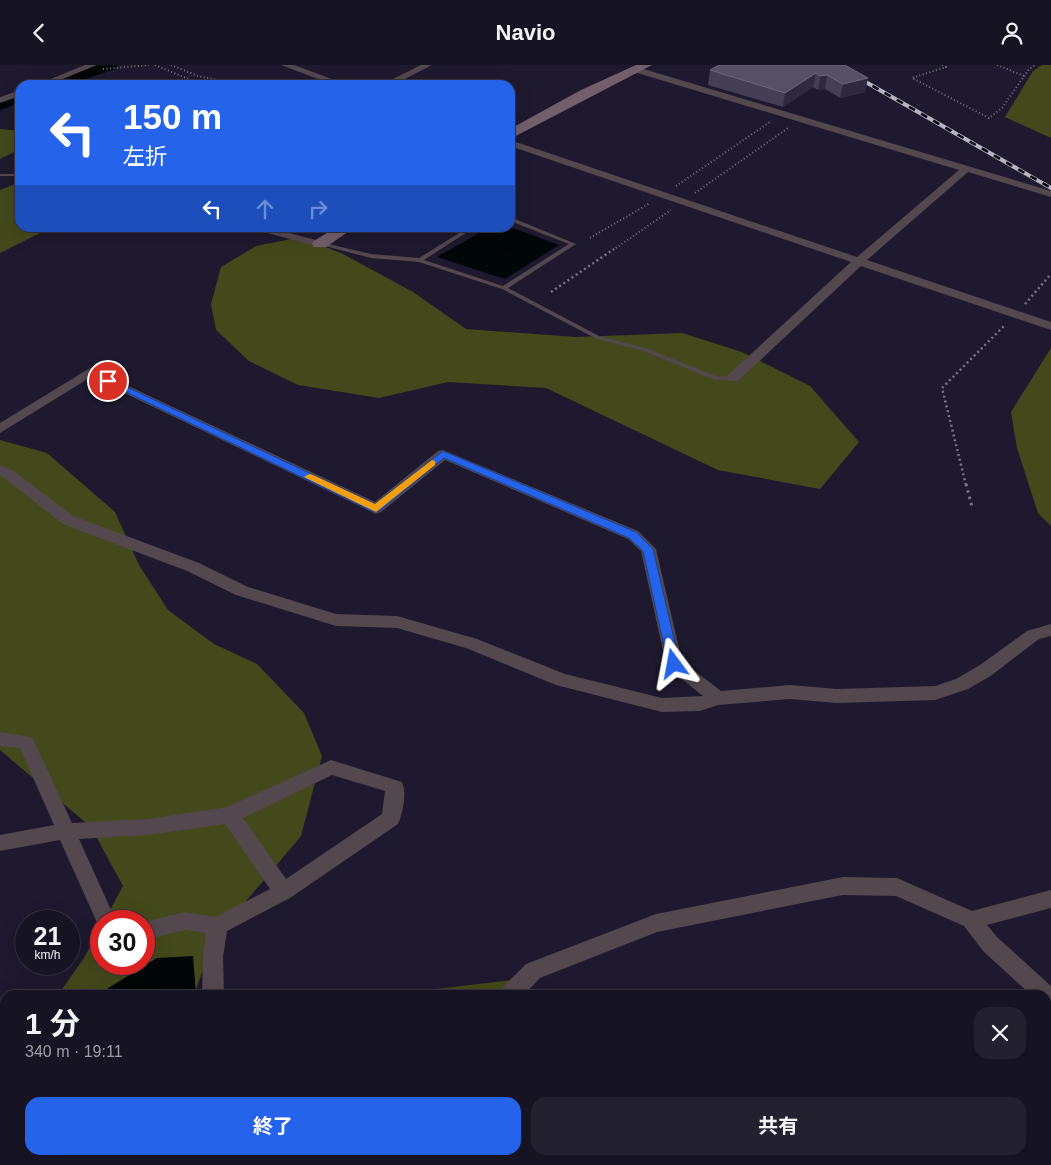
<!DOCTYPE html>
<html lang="ja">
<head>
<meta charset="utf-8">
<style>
  body { margin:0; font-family:Arial,"Noto Sans JP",sans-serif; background:#23202f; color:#f1f3f6; height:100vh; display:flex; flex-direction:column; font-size:19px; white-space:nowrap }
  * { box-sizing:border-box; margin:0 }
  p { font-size:16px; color:#9e9ea5 }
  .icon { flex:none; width:28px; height:28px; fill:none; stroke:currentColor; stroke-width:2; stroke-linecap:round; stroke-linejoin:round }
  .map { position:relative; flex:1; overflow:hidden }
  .details { position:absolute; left:0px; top:925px; width:1051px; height:175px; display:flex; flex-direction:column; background:#161322; border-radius:15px 15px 0 0; box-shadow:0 5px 20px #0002,0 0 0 1px #353240 }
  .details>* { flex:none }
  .top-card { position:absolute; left:15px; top:15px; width:500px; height:152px; border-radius:15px; box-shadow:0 5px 20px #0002,0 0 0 1px #353240; background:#2563eb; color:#fff; overflow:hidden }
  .speed { position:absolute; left:15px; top:845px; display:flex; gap:10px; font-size:25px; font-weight:700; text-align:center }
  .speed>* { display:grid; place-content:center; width:65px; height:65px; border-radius:50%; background:#161322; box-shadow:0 5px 20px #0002,0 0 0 1px #353240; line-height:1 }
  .speed small { font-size:12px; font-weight:400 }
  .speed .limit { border:8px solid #d22; background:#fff; color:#111 }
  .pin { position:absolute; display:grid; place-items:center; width:42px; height:42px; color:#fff; margin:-21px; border:2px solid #fff; border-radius:50%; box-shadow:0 1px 5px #0007 }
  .me { position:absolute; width:55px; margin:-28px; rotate:347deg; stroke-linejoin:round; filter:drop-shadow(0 0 4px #0008) }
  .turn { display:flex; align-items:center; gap:18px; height:105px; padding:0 25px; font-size:22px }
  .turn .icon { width:65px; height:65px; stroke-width:2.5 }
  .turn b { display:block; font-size:35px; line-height:42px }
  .lanes { display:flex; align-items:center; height:48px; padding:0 25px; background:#0003; justify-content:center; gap:25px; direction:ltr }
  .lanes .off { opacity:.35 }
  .round { display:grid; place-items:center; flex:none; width:52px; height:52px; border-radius:15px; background:#23202f }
  .summary { display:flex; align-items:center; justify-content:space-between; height:85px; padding:0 25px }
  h1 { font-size:30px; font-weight:700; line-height:38px }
  .button { display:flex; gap:10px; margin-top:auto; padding:10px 25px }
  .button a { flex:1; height:58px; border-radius:15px; background:#2563eb; color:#fff; font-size:20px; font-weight:700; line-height:58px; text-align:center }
  .button a+a { background:#23202f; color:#f1f3f6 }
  header { display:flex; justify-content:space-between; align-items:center; height:65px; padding:0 25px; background:#161322; font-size:22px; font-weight:700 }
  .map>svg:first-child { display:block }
</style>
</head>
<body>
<header><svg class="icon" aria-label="back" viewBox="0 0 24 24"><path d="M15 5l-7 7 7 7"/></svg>Navio<svg class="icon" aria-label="person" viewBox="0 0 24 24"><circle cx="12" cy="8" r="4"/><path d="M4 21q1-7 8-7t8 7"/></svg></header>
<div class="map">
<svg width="1051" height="1100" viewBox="0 0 1051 1100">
  <rect width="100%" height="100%" fill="#1e192e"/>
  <path fill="#44491b" d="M 1042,0 L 1051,0 L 1051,73 L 1005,52 L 1033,6 Z
    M 0,64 L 20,66 L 20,84 L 0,94 Z
    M 20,117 L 20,162 L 50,163 L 0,188 L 0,125 Z
    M 301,172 L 343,189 L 413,227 L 466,264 L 576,272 L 682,268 L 742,287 L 810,321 L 859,377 L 820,424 L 718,405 L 546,323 L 448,317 L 379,333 L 298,320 L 249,296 L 216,265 L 211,239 L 221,202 L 256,181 Z
    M 1051,283 L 1051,461 L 1038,448 L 1017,383 L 1011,347 Z
    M 0,375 L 47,388 L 115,447 L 139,500 L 168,545 L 214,579 L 257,599 L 304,648 L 322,691 L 301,771 L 214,874 L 194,930 L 58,930 L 84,893 L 101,861 L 101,899 L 144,899 L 144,856 L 104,856 L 123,821 L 91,762 L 0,685 Z
    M 513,915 L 531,930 L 407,930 L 420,926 Z
    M 5,1007 L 5,1095 L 394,1095 L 389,1100 L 0,1100 L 0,1015 Z"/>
  <path fill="#000708" d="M 510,162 L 559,180 L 505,214 L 437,192 L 488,163 Z
    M 193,891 L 196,930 L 97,930 L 157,893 Z"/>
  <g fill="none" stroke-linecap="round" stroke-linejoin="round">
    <path fill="#000708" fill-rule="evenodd" d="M 89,0 L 118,0 L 115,4 L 68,20 L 39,20 L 42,16 Z
      M 20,25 L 20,38 L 0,45 L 0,32 Z"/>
    <path stroke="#787486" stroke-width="2" stroke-dasharray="1 2.5" stroke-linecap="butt" d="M 155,0 L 198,18 L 192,20
      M 171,0 L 198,11 L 218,15 L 217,20
      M 942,0 L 946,2 L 912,13 L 989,53 L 1002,43 L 1029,4 L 1035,0
      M 997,0 L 1024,11
      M 103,4 L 149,0
      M 676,121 L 770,57
      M 695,128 L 788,63
      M 590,173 L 650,138
      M 613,185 L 671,145"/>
    <path stroke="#787486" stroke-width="2.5" stroke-dasharray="2 3" stroke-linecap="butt" d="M 551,227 L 614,184
      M 1025,239 L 1051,209
      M 966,420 L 942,323 L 1005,260"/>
    <path stroke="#787486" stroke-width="3" stroke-dasharray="2.5 4" stroke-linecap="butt" d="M 966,419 L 972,442"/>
    <path fill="#53484d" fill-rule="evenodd" d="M 0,109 L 20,109 L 20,111 L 0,111 Z
      M 510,152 L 576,179 L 508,223 L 599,271 L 648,284 L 718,312 L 733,311 L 736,313 L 735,314 L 715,315 L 644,286 L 595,273 L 502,224 L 419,197 L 371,193 L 317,179 L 320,177 L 371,189 L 419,193 L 469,162 L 475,162 L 424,195 L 503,221 L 569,179 L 510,156 Z"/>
    <path fill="#53484d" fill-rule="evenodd" d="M 85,0 L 97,0 L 48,20 L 35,20 Z
      M 281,0 L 294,0 L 348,20 L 334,20 Z
      M 421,0 L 432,0 L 393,20 L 381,20 Z
      M 631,2 L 637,2 L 1051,126 L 1051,132 L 968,107 L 867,195 L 1051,257 L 1051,265 L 861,201 L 738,316 L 728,316 L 726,313 L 728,310 L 851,197 L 510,81 L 510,75 L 857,192 L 959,105 L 631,6 Z
      M 20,25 L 20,31 L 0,38 L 0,32 Z
      M 245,162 L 266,162 L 324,177 L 326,179 L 320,182 Z
      M 90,303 L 375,437 L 438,386 L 443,385 L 638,466 L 656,484 L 682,596 L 721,626 L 790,620 L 837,624 L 935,621 L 956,614 L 980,600 L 1027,566 L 1051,559 L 1051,571 L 1039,574 L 992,610 L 968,624 L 935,635 L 837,638 L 790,634 L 718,640 L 700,646 L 662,647 L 556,620 L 466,583 L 397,563 L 336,561 L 236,530 L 187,506 L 63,459 L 0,410 L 0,400 L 14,406 L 73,451 L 199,498 L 248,522 L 336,549 L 397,551 L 477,574 L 565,609 L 662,633 L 703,631 L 668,603 L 666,599 L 641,486 L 628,474 L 445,395 L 381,447 L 376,449 L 91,312 L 0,368 L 0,358 Z
      M 0,667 L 32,672 L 72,758 L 148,754 L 227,742 L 331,695 L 402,717 C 407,727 403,748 398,759 L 290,833 L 227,866 L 223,892 L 224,930 L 202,930 L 203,892 L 206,868 L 185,865 L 144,875 L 144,857 L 185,847 L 216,852 L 270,824 L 225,759 L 148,770 L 79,774 L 116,856 L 101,856 L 101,863 L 99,862 L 60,775 L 0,786 L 0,770 L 54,760 L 20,683 L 0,681 ZM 332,710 L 385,726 L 382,749 L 286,814 L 243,753 Z
      M 843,812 L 897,813 L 972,846 L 1051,825 L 1051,843 L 987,860 L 998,873 L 1051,921 L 1051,938 L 1046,940 L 1046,930 L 1031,930 L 984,887 L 964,861 L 896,831 L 843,830 L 657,867 L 540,913 L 524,930 L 499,930 L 502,923 L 526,899 L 656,849 Z
      M 0,1047 L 5,1047 L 5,1071 L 0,1071 Z"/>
    <path fill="#725f69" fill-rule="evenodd" d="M 636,0 L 652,0 L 510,74 L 510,64 L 581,25 Z
      M 336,162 L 355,162 L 326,182 L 314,182 L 312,179 L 314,176 Z"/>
    <defs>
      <path id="rail" d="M 836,0 L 1051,123"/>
    </defs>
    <use href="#rail" stroke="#b6b3c3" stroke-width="4"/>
    <use href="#rail" stroke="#08060e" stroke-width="2.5" stroke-dasharray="7" stroke-linecap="butt"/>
  </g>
  <path fill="#443f55" d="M 845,0 L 865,27 L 840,33 L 825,24 L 818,25 L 813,22 L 783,42 L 708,20 L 710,5 Z"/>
  <path fill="#2e293f" d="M 816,8 L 813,22 L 783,42 L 785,28 Z
    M 827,10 L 825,24 L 818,25 L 820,11 Z
    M 868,13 L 865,27 L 840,33 L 843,19 Z"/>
  <path fill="#555066" stroke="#6a667b" d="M 719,0 L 845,0 L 868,13 L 843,19 L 827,10 L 820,11 L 816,8 L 785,28 L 710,5 Z"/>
  <path fill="#2563eb" stroke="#184099" d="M 108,313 L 375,439 L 443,386 L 636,467 L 653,484 L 680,599 L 674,603 L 668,599 L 643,486 L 629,473 L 444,393 L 379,446 L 372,446 L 105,317 L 103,316 Z"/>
  <path fill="#f59e0b" d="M 432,395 L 435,396 L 435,400 L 376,447 L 304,412 L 309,409 L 313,410 L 375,439 Z"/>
</svg>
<div class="speed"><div>21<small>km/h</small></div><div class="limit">30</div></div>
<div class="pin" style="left:108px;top:316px;background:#d93025"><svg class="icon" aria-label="arrive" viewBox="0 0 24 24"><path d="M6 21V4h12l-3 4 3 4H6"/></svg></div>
<svg class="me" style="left:674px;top:599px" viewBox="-20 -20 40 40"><path d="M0-17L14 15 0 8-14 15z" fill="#2563eb" stroke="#fff" stroke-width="4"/></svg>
<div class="top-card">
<div class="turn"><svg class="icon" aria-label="left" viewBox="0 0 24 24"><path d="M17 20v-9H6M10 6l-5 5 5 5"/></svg><div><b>150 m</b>左折</div></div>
<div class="lanes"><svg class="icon" aria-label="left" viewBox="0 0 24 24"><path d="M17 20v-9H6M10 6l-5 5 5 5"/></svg><svg class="icon off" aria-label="ahead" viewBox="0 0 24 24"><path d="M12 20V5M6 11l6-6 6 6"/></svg><svg class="icon off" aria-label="right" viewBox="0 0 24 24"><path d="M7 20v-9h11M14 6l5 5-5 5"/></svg></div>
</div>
<section class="details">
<div class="summary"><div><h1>1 分</h1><p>340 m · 19:11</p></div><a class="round"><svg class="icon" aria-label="close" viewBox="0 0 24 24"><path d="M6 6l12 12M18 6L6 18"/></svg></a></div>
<div class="button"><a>終了</a><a>共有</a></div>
</section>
</div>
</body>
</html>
